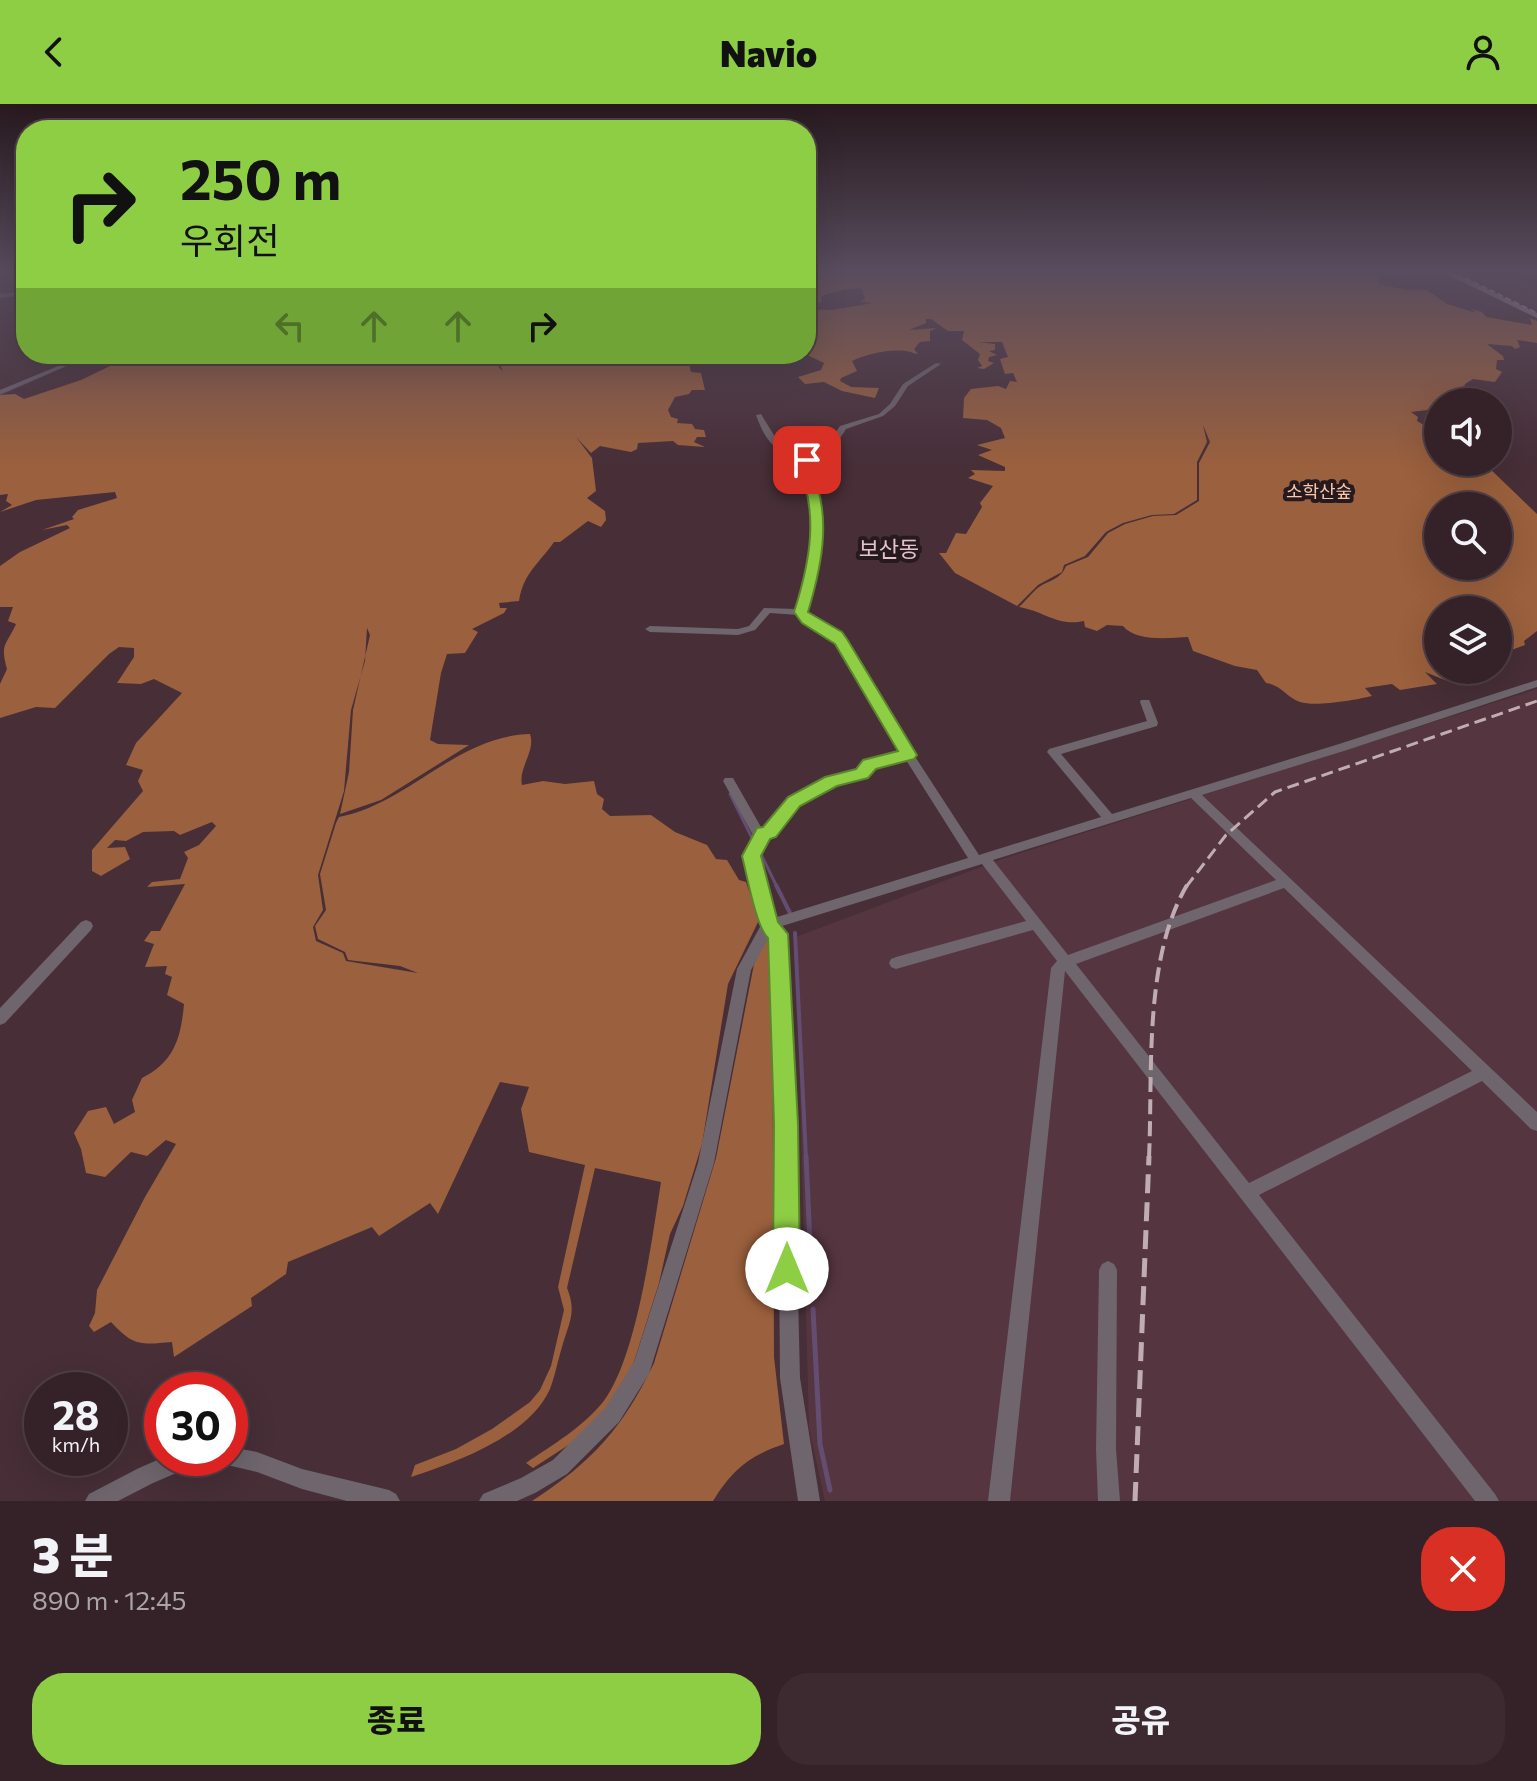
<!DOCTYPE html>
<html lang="ko">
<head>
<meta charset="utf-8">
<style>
  body { margin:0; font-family:Commissioner,"Noto Sans KR",sans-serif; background:#3d2a31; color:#f1f3f6; height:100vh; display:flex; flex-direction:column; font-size:30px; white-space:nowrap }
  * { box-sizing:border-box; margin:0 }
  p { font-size:26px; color:#aaa4a8 }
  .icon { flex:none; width:44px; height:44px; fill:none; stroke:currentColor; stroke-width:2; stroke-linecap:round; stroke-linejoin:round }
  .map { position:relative; height:1397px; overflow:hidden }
  .drawer { display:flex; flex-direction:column; background:#352229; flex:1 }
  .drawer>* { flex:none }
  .banner { position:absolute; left:16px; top:16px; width:800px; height:244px; border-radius:32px; box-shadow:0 8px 32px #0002,0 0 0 2px #4f3f46; background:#8dce45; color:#111; overflow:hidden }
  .controls { position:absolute; left:1424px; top:284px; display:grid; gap:16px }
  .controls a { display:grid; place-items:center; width:88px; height:88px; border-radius:50%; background:#352229; box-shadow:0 8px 32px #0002,0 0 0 2px #4f3f46; font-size:40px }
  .speed { position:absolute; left:24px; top:1268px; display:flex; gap:16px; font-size:40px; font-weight:700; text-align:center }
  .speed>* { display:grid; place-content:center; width:104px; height:104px; border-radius:50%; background:#352229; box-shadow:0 8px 32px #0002,0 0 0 2px #4f3f46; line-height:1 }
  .speed small { font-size:20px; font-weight:400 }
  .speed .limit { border:12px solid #d22; background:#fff; color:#111 }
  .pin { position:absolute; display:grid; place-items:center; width:68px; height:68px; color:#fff; margin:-34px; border-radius:16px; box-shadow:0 4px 12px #0006 }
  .me { position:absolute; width:88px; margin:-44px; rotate:0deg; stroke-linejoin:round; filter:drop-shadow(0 0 6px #0008) }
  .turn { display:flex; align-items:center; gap:28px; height:168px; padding:0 32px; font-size:36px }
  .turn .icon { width:104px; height:104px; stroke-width:2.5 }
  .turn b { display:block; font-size:56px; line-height:68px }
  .lanes { display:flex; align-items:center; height:76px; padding:0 32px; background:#0003; justify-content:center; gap:40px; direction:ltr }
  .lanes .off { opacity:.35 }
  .round { display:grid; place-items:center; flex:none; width:84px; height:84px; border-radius:32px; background:#3d2a31 }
  .summary { display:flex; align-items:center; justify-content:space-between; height:136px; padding:0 32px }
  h1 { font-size:48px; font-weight:800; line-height:60px }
  .cta { display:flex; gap:16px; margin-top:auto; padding:16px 32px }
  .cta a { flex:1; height:92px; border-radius:32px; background:#8dce45; color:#111; font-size:32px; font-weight:800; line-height:92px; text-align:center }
  .cta a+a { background:#3d2a31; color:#f1f3f6 }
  header { display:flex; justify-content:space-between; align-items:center; height:104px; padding:0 32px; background:#8dce45; color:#111; font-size:36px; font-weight:800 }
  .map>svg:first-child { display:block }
</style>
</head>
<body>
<header><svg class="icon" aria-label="back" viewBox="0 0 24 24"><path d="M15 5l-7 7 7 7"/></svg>Navio<svg class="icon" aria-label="person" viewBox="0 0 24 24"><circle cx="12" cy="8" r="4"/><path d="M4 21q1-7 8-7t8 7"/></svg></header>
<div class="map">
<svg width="1537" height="1397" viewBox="0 0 1537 1397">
  <rect width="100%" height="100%" fill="#472e37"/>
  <path fill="#553540" d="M 1454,166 L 1498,166 L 1537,185 L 1537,206 Z
    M 1537,585 L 1537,1397 L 825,1397 L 809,1324 L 796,833 L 1002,755 Z"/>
  <path fill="#9b603d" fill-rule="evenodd" d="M 806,166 L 1354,166 L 1374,168 L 1368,170 L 1382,175 L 1378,175 L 1379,180 L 1406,186 L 1427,186 L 1447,200 L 1476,209 L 1471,205 L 1482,208 L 1486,213 L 1532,221 L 1530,214 L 1537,217 L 1537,239 L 1517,236 L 1520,243 L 1515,245 L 1512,242 L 1487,240 L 1503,252 L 1504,256 L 1497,256 L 1496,265 L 1502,268 L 1495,278 L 1473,275 L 1465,280 L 1462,291 L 1479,298 L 1438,298 L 1427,306 L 1411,308 L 1418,313 L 1417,317 L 1438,329 L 1438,358 L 1483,358 L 1537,410 L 1537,527 L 1524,537 L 1525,541 L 1498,551 L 1498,506 L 1438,506 L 1438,566 L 1487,566 L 1476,572 L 1450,578 L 1425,568 L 1437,580 L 1400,586 L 1392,580 L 1365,584 L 1372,592 C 1355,596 1316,603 1300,598 C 1287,594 1281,581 1266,579 L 1257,566 L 1235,562 L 1193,547 L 1188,533 C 1169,534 1136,538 1123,522 L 1107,521 L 1097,527 L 1085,523 L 1084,517 C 1058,523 1044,507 1019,503 C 1026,497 1032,488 1039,483 C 1050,476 1061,475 1066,462 L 1088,453 L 1108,429 L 1125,420 L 1153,412 L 1176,411 L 1199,397 L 1199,359 L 1210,338 L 1203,321 L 1207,338 L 1197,358 L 1197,396 L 1174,410 L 1152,411 L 1123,419 L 1106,428 L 1085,452 L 1064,461 L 1062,468 L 1038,481 L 1017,502 L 955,469 L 939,449 L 946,449 L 956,429 L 966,430 L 982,403 L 980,399 L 993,382 L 968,374 L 975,370 L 971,366 L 1005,367 L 1005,363 L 978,351 L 992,346 L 977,341 L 1005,334 L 1001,324 L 987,316 L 963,314 L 964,294 L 971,285 L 998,282 L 1006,285 L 1010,277 L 1017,278 L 1013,269 L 1005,270 L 1000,255 L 1008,253 L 1002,238 L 978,238 L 995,240 L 995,246 L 989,247 L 997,251 L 989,253 L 988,257 L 994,259 L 984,265 L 977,264 L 982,262 L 978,256 L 980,250 L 962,236 L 964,227 L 948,227 L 931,215 L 926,215 L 926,219 L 909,226 L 937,224 L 930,227 L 930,237 L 920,238 L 914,245 L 918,250 C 914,250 910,247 905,247 C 889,245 867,250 852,257 L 857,267 L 841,274 L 840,277 L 851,283 L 879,284 L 875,294 L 842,287 L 824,278 L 805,280 L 798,273 L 821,266 L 824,259 L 805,250 L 806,205 L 832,206 L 873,199 L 861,198 L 865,194 L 862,185 C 852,183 833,188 822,192 L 821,198 L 806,201 ZM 1438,402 L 1498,402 L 1498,462 L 1438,462 Z
    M 135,250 L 488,250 L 503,268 L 499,258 L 490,250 L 683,250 L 681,255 L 688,256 L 691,268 L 701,269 L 705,286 L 692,286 L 689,290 L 675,293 L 668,306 L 671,313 L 678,315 L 677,319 L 692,320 L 695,325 L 704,326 L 706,333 L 697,333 L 694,338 L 705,343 L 678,341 L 673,337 L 638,339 L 637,345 L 631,348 L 600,342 L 591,349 L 576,333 L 592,354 L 596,387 L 587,394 L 605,407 L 606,416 L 601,423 L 588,417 L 560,438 L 554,438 C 538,461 524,468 519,497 L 499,499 L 500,504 L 507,504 L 504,509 L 472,525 L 478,528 L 465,549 L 447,550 L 441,569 L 430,636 L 438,640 L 469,641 L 381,696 L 340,710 L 349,668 L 353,606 L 370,531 L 367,524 L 365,557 L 351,606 L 344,687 L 318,771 L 323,806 L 313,823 L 316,837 L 343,849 L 346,857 L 418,869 L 400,862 L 348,856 L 345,848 L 318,835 L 315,822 L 326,806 L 320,770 L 336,719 L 339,713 C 410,699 456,632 530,630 C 536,647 518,664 522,681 L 543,677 L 565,680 L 594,677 L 597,690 L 604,695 L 602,705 L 610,712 L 651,711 L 675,728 L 707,741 L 716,755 L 727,756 L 739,776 L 746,778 L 759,816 L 728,880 L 702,1040 L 683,1102 L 670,1130 L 659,1179 L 630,1270 L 616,1295 L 570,1340 L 533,1364 L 526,1359 C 552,1341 583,1323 603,1298 C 637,1254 652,1134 661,1078 L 595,1064 L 567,1184 C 577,1209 569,1218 562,1243 C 558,1256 555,1272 550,1285 C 529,1332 457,1358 411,1373 L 415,1361 L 456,1345 L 492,1325 L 530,1298 L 540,1286 L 551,1262 L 564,1206 L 558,1183 L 585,1061 L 529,1048 L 521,1005 L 529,983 L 500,978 L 438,1110 L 430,1099 L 379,1132 L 372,1123 L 288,1158 L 286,1170 L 251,1194 L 252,1202 L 174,1253 L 172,1238 C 140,1241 133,1242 111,1218 L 94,1228 L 89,1222 L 95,1209 L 97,1186 L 145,1093 L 176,1040 L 166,1036 L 147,1052 L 131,1048 L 105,1073 L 86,1069 L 81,1045 L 74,1029 L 88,1007 L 106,1003 L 114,1020 L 135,1008 L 132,996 L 142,974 C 174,958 181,934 184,900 L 167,891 L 172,873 L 165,870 L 167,862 L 145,863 L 154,840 L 144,837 L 151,827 L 160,827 L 185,780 L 147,783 L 152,778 L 180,775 L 188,754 L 184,748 L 199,741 L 216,722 L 212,718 L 180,731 L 174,727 L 143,728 L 126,737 L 115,736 L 107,744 L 125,743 L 130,755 L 101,772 L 92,767 L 92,746 L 143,687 L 138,677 L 143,666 L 126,661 L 136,639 L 182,589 L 154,575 L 141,580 L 117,579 L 134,553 L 134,544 L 119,543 L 109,550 L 55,604 L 36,603 L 0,614 L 0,580 L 7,565 C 0,539 6,542 16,520 L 8,517 L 13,503 L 0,503 L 0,462 L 20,448 L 70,424 L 67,421 L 42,426 L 74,415 L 72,413 L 78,406 L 117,394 L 115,388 L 36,396 L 0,408 L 12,401 L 6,397 L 8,390 L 0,391 L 0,291 L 15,290 L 24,295 L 81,276 Z
    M 766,832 L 770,832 L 772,843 L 774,1253 L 784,1340 C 749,1352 733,1365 713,1397 L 532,1397 C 592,1358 623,1324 654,1259 L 716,1054 L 754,860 Z"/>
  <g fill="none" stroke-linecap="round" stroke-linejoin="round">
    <path stroke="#634d71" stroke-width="2" d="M 0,290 L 62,263"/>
    <path stroke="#634d71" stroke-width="3" d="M 730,690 L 755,740
      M 759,746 L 777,783"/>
    <path stroke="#634d71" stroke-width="4" d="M 776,781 L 790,809
      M 795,829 L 806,1054"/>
    <path stroke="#634d71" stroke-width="5" d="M 806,1052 L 812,1184
      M 813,1205 L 820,1340 L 830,1386"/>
    <path fill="#6e656d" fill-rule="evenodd" d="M 26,187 L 26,191 L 0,194 L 0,190 Z
      M 87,250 L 95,250 L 0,290 L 0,286 Z
      M 936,259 L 941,260 L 908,282 L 895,302 L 883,312 L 846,325 L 830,350 L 807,358 C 836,402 820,461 806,508 C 817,520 836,523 846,537 L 875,591 L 979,751 L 1101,713 L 1047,648 L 1049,645 L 1147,617 L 1140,598 L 1141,596 L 1149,596 L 1150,598 L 1158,619 L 1157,622 L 1061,650 L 1112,710 L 1339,640 L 1537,576 L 1537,583 L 1347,646 L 1202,691 L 1537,1008 L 1537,1027 L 1531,1025 L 1482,977 L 1259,1091 L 1495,1390 L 1499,1397 L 1475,1397 L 1065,867 L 1010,1397 L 988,1397 L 1051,864 L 1057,857 L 1033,826 L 896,865 L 891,863 L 889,859 L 891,855 L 896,853 L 1026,817 L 982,760 L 779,823 L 785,830 L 794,1020 L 800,1274 L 820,1397 L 798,1397 L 780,1274 L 778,1020 L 771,832 L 770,831 L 751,866 L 714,1059 L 649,1270 L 619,1318 L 567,1370 L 535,1389 L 517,1397 L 479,1397 L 483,1390 L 521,1374 L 553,1356 L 605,1304 L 634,1258 L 698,1059 L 737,865 L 761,821 L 760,806 L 746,752 L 756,732 L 753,731 L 723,677 L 725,674 L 733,674 L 761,723 L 766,723 L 790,695 L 828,674 L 858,667 L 866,658 L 901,649 L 865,591 L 834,534 L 805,518 L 798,511 L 770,509 L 755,526 L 738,531 L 650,528 L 645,525 L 650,522 L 738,525 L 749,522 L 764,504 L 797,505 C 808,470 830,390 801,360 C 795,354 786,351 780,347 C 767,338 761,325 756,311 L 761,310 L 777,336 L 803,354 L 824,346 L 840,322 L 879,310 L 890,300 L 903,280 ZM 906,656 L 968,754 L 774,814 L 758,752 L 768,733 L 773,731 L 798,701 L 835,680 L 866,673 L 874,664 ZM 1191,694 L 1276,776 L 1068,851 L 993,756 ZM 1284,784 L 1472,967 L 1249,1079 L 1076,860 Z
      M 86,816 L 91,818 L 93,822 L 91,826 L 5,919 L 0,921 L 0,904 L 81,818 Z
      M 1108,1157 L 1114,1160 L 1117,1166 L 1116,1345 L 1120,1397 L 1098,1397 L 1096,1345 L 1099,1166 L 1102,1160 Z
      M 230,1343 L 257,1348 L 302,1365 L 389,1386 L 396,1390 L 400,1397 L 347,1397 L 302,1385 L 257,1368 L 223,1360 L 220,1354 L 230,1354 Z
      M 162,1354 L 198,1354 L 195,1361 L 153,1379 L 118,1397 L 85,1397 L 89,1390 L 139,1364 Z"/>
    <path fill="#a591a2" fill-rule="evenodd" d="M 1438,166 L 1447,166 L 1537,209 L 1537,214 Z"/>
    <path stroke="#c0adb3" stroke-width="2" stroke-dasharray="6 3" stroke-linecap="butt" d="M 1449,166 L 1537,209"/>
    <path stroke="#c0adb3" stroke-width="3" stroke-dasharray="12 6" stroke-linecap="butt" d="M 1186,783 L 1226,731 L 1275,688 L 1537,597"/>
    <path stroke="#c0adb3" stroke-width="4" stroke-dasharray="15 7" stroke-linecap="butt" d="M 1149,1054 C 1153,969 1143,856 1187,781"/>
    <path stroke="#c0adb3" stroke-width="5" stroke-dasharray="19 9" stroke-linecap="butt" d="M 1135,1397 L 1149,1052"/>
  </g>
  <linearGradient id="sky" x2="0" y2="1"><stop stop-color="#27191e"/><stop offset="0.46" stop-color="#584c5e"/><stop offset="1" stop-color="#584c5e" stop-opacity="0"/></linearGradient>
  <rect width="1537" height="362" fill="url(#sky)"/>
  <path fill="#8dce45" stroke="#5c862d" stroke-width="2" d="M 807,352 L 812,356 L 808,359 C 833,407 823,458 808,508 L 842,528 L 847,535 L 917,651 L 914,655 L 876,665 L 868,674 L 837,682 L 800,702 L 776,733 L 770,735 L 761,752 L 778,818 L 788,830 L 798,1020 L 800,1165 L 796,1175 L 787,1179 L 777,1175 L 773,1165 L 774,1020 L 768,834 C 756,823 747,771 742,752 L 757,724 L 763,723 L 788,693 L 825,673 L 856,665 L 863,656 L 898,647 L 835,540 L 802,519 L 794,508 C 810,458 820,407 796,357 Z"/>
  <g text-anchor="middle" stroke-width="8" stroke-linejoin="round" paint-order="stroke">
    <g font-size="18" fill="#fcc7a9" stroke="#261a1e">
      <text x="1319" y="394">소학산숲</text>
    </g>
    <g font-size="22" fill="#e3c2cd" stroke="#261a1e">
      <text x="889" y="453">보산동</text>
    </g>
  </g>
</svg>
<div class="controls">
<a><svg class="icon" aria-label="sound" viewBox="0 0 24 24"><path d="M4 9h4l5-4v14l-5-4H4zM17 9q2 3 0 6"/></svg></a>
<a><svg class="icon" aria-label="search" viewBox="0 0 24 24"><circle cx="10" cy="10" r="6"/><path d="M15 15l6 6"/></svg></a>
<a><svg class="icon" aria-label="layers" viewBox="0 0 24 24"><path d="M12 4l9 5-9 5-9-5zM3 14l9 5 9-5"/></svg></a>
</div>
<div class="speed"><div>28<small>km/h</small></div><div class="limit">30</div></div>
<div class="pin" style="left:807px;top:356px;background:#d93025"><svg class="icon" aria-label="arrive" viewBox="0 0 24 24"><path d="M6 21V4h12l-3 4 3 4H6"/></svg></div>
<svg class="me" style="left:787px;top:1165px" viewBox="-20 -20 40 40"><circle r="19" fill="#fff"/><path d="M0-13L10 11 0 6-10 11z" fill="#8dce45"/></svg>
<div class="banner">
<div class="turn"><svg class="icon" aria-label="right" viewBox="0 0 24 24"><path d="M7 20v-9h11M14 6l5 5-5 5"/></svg><div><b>250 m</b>우회전</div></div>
<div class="lanes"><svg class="icon off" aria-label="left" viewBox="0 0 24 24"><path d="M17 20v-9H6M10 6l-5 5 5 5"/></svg><svg class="icon off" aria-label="ahead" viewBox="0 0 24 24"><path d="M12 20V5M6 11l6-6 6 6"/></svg><svg class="icon off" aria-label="ahead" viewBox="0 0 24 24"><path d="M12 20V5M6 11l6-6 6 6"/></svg><svg class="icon" aria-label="right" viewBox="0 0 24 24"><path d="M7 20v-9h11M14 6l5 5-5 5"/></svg></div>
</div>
</div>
<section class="drawer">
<div class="summary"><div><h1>3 분</h1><p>890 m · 12:45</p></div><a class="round" style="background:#d93025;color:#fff"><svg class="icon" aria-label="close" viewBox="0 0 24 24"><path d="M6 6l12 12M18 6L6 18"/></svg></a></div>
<div class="cta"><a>종료</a><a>공유</a></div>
</section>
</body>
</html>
